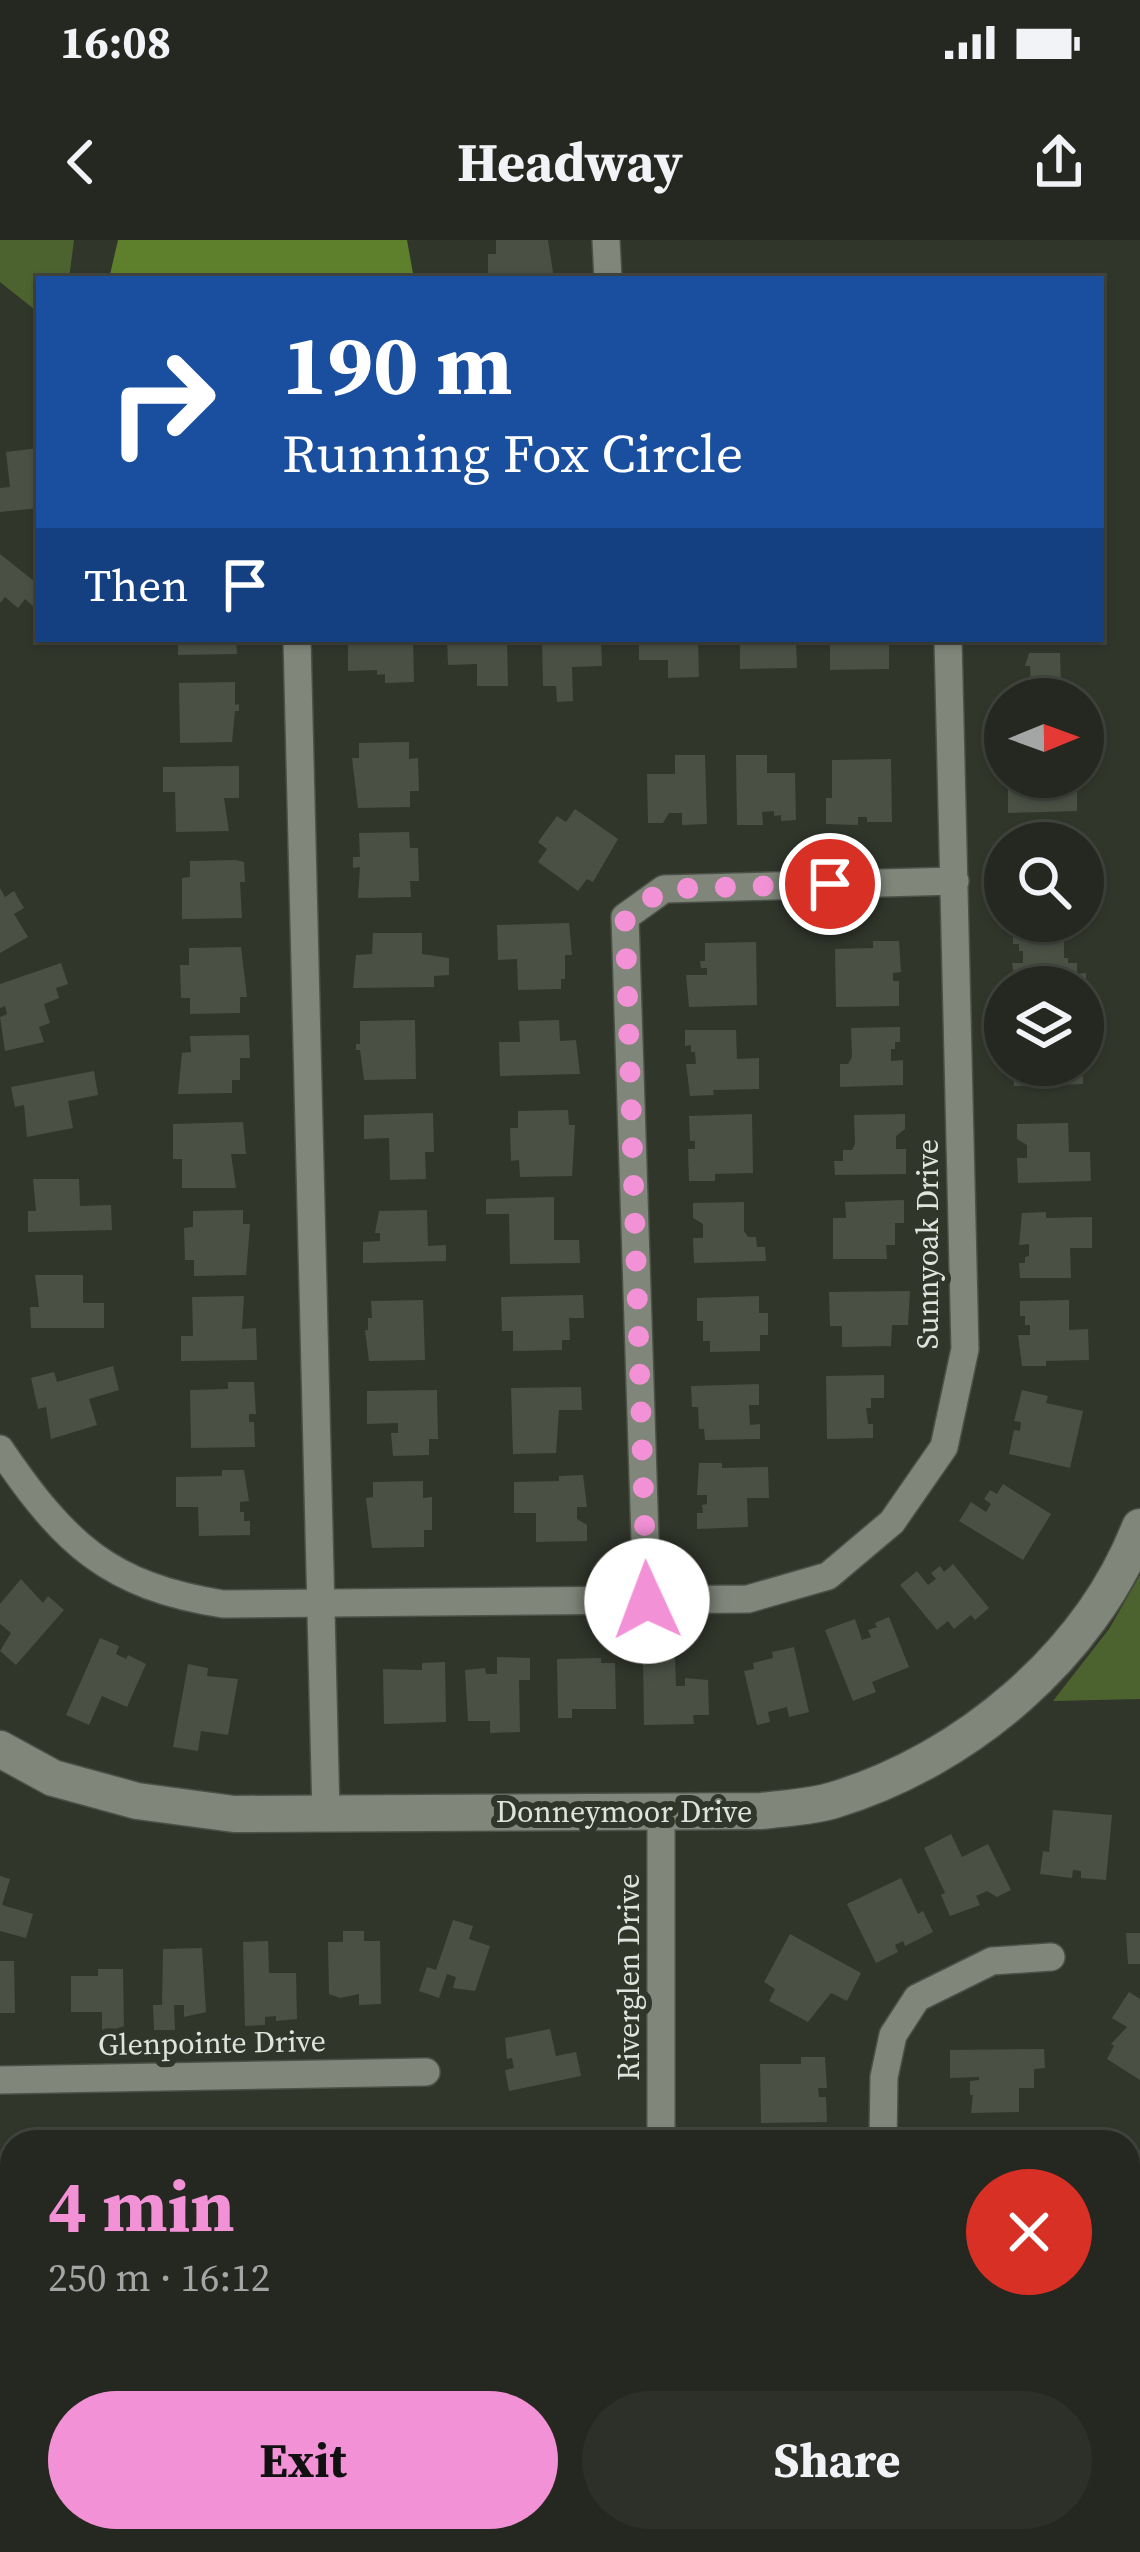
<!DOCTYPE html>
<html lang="en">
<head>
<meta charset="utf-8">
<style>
  body { margin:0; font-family:"Source Serif 4",serif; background:#2d3029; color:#f1f3f6; height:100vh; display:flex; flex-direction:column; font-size:45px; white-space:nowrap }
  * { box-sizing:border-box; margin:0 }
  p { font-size:39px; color:#a3a6a5 }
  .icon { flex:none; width:66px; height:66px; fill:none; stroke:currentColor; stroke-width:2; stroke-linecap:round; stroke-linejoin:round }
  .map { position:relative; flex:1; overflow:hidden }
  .side { position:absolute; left:0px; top:1890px; width:1140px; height:423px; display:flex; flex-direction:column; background:#252820; border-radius:36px 36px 0 0; box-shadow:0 3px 9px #0004,0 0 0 3px #42443e }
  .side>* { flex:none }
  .guide { position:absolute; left:36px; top:36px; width:1068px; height:366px; border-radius:0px; box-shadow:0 3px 9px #0004,0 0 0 3px #42443e; background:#1a4fa0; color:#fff; overflow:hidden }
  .needle { width:78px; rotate:89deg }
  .controls { position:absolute; left:984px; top:438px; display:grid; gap:24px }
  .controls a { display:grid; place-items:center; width:120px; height:120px; border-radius:50%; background:#252820; box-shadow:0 3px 9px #0004,0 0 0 3px #42443e; font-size:60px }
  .pin { position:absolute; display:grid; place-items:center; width:102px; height:102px; color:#fff; margin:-51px; border:6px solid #fff; border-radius:50%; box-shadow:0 3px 12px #0007 }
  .me { position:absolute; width:132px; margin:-66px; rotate:358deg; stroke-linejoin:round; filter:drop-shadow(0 0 9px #0008) }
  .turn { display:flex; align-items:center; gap:42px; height:252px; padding:0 48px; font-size:54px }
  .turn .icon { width:156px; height:156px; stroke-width:2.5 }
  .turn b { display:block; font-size:84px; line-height:102px }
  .then { display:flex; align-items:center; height:114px; padding:0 48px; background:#0003; gap:24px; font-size:45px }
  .round { display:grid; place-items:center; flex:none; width:126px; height:126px; border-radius:63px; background:#2d3029 }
  .headline { display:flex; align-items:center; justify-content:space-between; height:204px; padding:0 48px }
  h1 { font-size:72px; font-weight:700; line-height:90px; color:#f391d6 }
  .primary-button { display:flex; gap:24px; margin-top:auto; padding:24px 48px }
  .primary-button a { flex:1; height:138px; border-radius:72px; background:#f391d6; color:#111; font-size:48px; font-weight:700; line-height:138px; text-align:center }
  .primary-button a+a { background:#2d3029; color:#f1f3f6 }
  .status { display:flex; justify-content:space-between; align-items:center; height:84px; padding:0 60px; background:#252820; direction:ltr }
  .status svg { height:33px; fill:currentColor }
  header { display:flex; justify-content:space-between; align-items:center; height:156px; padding:0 48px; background:#252820; font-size:54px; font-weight:700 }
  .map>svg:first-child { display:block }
</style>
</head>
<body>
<div class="status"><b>16:08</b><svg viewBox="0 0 49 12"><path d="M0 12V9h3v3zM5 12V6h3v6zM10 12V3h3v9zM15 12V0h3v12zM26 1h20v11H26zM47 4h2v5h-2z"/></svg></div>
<header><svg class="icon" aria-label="back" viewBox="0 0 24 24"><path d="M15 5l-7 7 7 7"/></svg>Headway<svg class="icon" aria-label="share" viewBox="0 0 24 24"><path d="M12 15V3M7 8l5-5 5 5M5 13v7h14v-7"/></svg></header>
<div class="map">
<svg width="1140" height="2312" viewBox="0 0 1140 2312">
  <rect width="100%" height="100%" fill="#31362b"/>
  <path fill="#4d632f" d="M 0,0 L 74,0 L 69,39 L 39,39 L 39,73 L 0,42 Z
    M 1140,1335 L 1140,1459 L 1053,1461 L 1109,1389 Z
    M 12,2147 L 12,2301 L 218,2301 L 228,2312 L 0,2312 L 0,2150 Z"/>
  <path fill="#5e802d" d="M 118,0 L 407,0 L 414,39 L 109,39 Z"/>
  <path fill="#4a5044" d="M 496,0 L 548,0 L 554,39 L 488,39 L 488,14 L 496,14 Z
    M 39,208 L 39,268 L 0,272 L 0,248 L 10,247 L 6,212 Z
    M 0,314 L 39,345 L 39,361 L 34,367 L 25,359 L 18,368 L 5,357 L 0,363 Z
    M 186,399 L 236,399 L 237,414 L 178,415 L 178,401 Z
    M 348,399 L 413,399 L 414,442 L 385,443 L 385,434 L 377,435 L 377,430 L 348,431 Z
    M 447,399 L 507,399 L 508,446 L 477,446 L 477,424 L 448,425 Z
    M 542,399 L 601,399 L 602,426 L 572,427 L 573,461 L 557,462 L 556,446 L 543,446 Z
    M 639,399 L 698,399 L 699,437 L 668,438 L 668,420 L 639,420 Z
    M 740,399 L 796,399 L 797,428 L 740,429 Z
    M 830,399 L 889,399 L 889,429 L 830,430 Z
    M 1029,413 L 1060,413 L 1061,446 L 1068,446 L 1069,458 L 1022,459 L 1021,448 L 1031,448 L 1030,426 L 1025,426 Z
    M 235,442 L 235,465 L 239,464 L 239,471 L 235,471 L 232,502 L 180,503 L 179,443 Z
    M 409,502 L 409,519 L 418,518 L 419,551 L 410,551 L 410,567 L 358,568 L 352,518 L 359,518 L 359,503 Z
    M 675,515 L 705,515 L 707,584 L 682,585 L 682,573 L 669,573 L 663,583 L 648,583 L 647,534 L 675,534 Z
    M 736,515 L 767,515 L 767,533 L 795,533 L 796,580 L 781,581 L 781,575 L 774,576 L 774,571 L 762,572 L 763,585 L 737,585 Z
    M 891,519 L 892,582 L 867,582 L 867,577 L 858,577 L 858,585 L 826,584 L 826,558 L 832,558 L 832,520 Z
    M 239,526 L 239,558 L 224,558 L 229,591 L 176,592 L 175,552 L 163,552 L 163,527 Z
    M 1028,537 L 1077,537 L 1077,571 L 1008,573 L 1008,550 L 1029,550 Z
    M 575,569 L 618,599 L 593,642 L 587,639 L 578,651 L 538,622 L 547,609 L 538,602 L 557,576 L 566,582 Z
    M 409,592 L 410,608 L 418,608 L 419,641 L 410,641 L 411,657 L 358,658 L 360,627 L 353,628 L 353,617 L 360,617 L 359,593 Z
    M 236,620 L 244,622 L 245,642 L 240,642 L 242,678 L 182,679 L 182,638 L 190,637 L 190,621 Z
    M 0,648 L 5,657 L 14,651 L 24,668 L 14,674 L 28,697 L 0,713 Z
    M 569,683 L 572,715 L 565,715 L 565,739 L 561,739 L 561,749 L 518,750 L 517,719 L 498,720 L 497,685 Z
    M 1064,688 L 1064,718 L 1068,718 L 1068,723 L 1077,723 L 1077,734 L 1086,733 L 1086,747 L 1016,747 L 1012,723 L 1023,723 L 1023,711 L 1019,711 L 1019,704 L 1013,704 L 1013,689 Z
    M 373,693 L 422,693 L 422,714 L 449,718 L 449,735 L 434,736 L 434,747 L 353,748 L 356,715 L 372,714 Z
    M 873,701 L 899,701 L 901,732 L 893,733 L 893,741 L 899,741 L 899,766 L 836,767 L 835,709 L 873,708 Z
    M 756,702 L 757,765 L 689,767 L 686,735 L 707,735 L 707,728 L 701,728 L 700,721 L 705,721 L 705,703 Z
    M 241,707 L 247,757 L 240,757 L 240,773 L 190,774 L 190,758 L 181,758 L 180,725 L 189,725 L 189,708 Z
    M 61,723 L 68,744 L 56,748 L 59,758 L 44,764 L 50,783 L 39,787 L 44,802 L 5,811 L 0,777 L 7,774 L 5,766 L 0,768 L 0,744 Z
    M 415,780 L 416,839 L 364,840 L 360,810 L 356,810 L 356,804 L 360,804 L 360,781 Z
    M 559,780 L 560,801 L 576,800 L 580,834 L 500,836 L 499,802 L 520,802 L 519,781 Z
    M 900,787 L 900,802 L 895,802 L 895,809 L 891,809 L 891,821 L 903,820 L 903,845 L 840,847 L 840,824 L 848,824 L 852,817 L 851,788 Z
    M 685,790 L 736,790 L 737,819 L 759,818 L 759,849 L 713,850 L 714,855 L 690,856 L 686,824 L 696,824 L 695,812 L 691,812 L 691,805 L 685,806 Z
    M 249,795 L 250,818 L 240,818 L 240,840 L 232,840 L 232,853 L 178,854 L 182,813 L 191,812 L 190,796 Z
    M 1013,825 L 1083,825 L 1083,844 L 1014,846 Z
    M 94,831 L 98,855 L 68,861 L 73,888 L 27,897 L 24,865 L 15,867 L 11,847 Z
    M 568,870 L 569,885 L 575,885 L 572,936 L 520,937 L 519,920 L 511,921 L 510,888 L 518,888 L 518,871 Z
    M 433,873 L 434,912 L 425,912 L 426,939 L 390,940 L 389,898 L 364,899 L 364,875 Z
    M 752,874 L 753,933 L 715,934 L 715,941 L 689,941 L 688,909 L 695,909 L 695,901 L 690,901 L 689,876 Z
    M 905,874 L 905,889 L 896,896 L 896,909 L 906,909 L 906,934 L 835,935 L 834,921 L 843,921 L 843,910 L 852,910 L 855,904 L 854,875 Z
    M 243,882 L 246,914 L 231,914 L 236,948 L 182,948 L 182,919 L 173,919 L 173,884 Z
    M 1068,883 L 1069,912 L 1090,912 L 1091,941 L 1018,943 L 1017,918 L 1027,918 L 1027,905 L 1017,899 L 1017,884 Z
    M 33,939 L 79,939 L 80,966 L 111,965 L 112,990 L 28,992 L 28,971 L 36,971 Z
    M 554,957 L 554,1000 L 579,1000 L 580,1023 L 510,1024 L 509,974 L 486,974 L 486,959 Z
    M 904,960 L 904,983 L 895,983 L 895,1005 L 886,1005 L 887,1019 L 833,1019 L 833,978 L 846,978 L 845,962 Z
    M 744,962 L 744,991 L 748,997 L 756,997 L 757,1007 L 765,1007 L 766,1021 L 694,1023 L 693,998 L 703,998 L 703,984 L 693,978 L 693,963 Z
    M 243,970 L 243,984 L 250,984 L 246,1035 L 194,1036 L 194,1020 L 185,1020 L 184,988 L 193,987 L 193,971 Z
    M 427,970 L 428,1006 L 446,1005 L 446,1021 L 363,1023 L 363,1002 L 380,1001 L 380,993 L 375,993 L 379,971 Z
    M 1046,972 L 1046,978 L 1092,977 L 1092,1008 L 1070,1008 L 1071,1038 L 1020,1038 L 1019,1023 L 1025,1023 L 1025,1017 L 1029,1016 L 1029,1004 L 1019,1005 L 1022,973 Z
    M 35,1035 L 83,1035 L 83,1063 L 104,1063 L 104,1088 L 31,1088 L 30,1067 L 39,1067 Z
    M 910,1051 L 908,1085 L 892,1085 L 891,1106 L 842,1107 L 842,1086 L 830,1086 L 829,1052 Z
    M 583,1055 L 584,1078 L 569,1078 L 570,1100 L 562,1100 L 562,1110 L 513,1111 L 513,1091 L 502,1091 L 501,1057 Z
    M 244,1056 L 242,1089 L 256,1088 L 257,1120 L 181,1121 L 181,1096 L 193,1096 L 192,1057 Z
    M 759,1056 L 759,1073 L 768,1073 L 768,1095 L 760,1095 L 760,1111 L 710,1112 L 710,1101 L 703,1101 L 703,1081 L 697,1081 L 697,1058 Z
    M 423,1060 L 425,1120 L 369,1121 L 365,1090 L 368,1090 L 368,1078 L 372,1078 L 371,1061 Z
    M 1069,1060 L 1069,1090 L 1088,1089 L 1089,1120 L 1046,1121 L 1046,1126 L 1022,1126 L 1018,1095 L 1030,1095 L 1030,1085 L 1025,1085 L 1025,1076 L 1020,1076 L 1020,1061 Z
    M 113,1126 L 119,1150 L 89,1159 L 97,1185 L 51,1199 L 46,1167 L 38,1169 L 31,1138 L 54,1132 L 57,1142 Z
    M 884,1135 L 884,1158 L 871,1158 L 871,1168 L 866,1168 L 868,1184 L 873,1184 L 873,1198 L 827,1199 L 826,1136 Z
    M 228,1142 L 254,1142 L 256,1174 L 249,1174 L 249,1182 L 254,1182 L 255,1207 L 191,1208 L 190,1150 L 228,1149 Z
    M 759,1144 L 759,1165 L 749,1165 L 750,1185 L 760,1184 L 760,1199 L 705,1200 L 704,1189 L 699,1189 L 698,1167 L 692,1167 L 691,1146 Z
    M 581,1147 L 582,1170 L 559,1170 L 556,1213 L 513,1214 L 511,1148 Z
    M 437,1150 L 438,1199 L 429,1199 L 429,1215 L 393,1216 L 391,1193 L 398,1193 L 398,1183 L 367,1184 L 367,1151 Z
    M 1022,1150 L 1048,1156 L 1046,1163 L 1083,1171 L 1070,1228 L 1009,1214 L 1014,1190 L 1020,1191 L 1021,1182 L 1014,1181 Z
    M 699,1223 L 722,1223 L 722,1228 L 768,1227 L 769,1258 L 747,1258 L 748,1287 L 697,1289 L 697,1273 L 703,1273 L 702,1265 L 707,1264 L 707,1255 L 697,1255 Z
    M 222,1230 L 244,1230 L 249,1261 L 240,1262 L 240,1272 L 244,1272 L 244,1281 L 250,1281 L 250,1295 L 199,1296 L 198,1267 L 176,1267 L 176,1237 L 222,1236 Z
    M 583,1235 L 587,1267 L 577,1267 L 577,1279 L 587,1285 L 587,1301 L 536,1302 L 536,1273 L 514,1273 L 514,1242 L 559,1241 L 559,1236 Z
    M 423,1241 L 423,1258 L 432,1257 L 432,1290 L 424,1290 L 424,1307 L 372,1308 L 366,1258 L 373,1257 L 373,1242 Z
    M 1003,1244 L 1051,1274 L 1023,1320 L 959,1281 L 971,1262 L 986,1272 L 991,1264 L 984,1259 L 990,1250 L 997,1254 Z
    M 953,1324 L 989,1368 L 975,1380 L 971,1375 L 954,1389 L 948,1381 L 937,1390 L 900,1345 L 917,1331 L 928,1345 L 936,1339 L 931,1333 L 940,1326 L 944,1332 Z
    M 21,1339 L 43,1363 L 48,1356 L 64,1370 L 16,1425 L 0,1411 L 11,1393 L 0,1384 L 0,1364 Z
    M 889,1377 L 909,1427 L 872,1442 L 876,1452 L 853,1461 L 825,1390 L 855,1379 L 862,1400 L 871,1397 L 868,1390 L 877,1387 L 875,1383 Z
    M 100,1398 L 119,1406 L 116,1414 L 126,1419 L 128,1415 L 146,1424 L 127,1467 L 102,1456 L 89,1485 L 66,1475 Z
    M 794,1407 L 809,1472 L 789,1477 L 787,1467 L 768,1472 L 770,1482 L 757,1485 L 744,1431 L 754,1429 L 753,1423 L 773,1418 L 772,1412 Z
    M 497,1417 L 530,1418 L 530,1440 L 519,1440 L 520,1492 L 490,1493 L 490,1481 L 468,1481 L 465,1430 L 485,1428 L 486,1434 L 497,1434 Z
    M 601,1418 L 601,1423 L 615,1423 L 616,1469 L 572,1469 L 572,1478 L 558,1478 L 557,1419 Z
    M 643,1418 L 675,1418 L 676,1446 L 685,1446 L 685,1438 L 708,1440 L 709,1475 L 693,1475 L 694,1484 L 644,1485 Z
    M 445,1422 L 446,1482 L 384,1484 L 383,1429 L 422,1430 L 422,1423 Z
    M 188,1424 L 208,1428 L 207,1436 L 238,1439 L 228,1495 L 201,1491 L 198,1511 L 173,1507 Z
    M 1053,1570 L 1112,1575 L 1106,1640 L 1081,1638 L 1081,1631 L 1073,1630 L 1072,1638 L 1040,1634 L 1043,1611 L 1049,1612 Z
    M 951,1594 L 962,1617 L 988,1604 L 1011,1650 L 997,1657 L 987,1651 L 976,1656 L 980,1665 L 950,1676 L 941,1655 L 945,1653 L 924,1608 Z
    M 0,1636 L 10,1639 L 2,1665 L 33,1674 L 26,1698 L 0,1691 Z
    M 901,1638 L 918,1674 L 923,1671 L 933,1692 L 905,1706 L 903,1701 L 895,1705 L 898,1712 L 876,1723 L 847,1664 Z
    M 453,1680 L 473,1686 L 469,1699 L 490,1706 L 475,1751 L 453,1748 L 456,1737 L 447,1734 L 439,1758 L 419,1751 L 427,1727 L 436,1730 Z
    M 343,1691 L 364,1691 L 364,1701 L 380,1701 L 381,1764 L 359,1765 L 359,1754 L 340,1758 L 329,1754 L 328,1702 L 343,1702 Z
    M 1126,1693 L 1140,1693 L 1140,1724 L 1128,1724 Z
    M 790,1694 L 861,1733 L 847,1761 L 831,1753 L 808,1782 L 769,1761 L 775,1749 L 764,1742 Z
    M 268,1701 L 269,1733 L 296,1733 L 297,1779 L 276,1781 L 276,1776 L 265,1777 L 265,1785 L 245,1786 L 243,1702 Z
    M 202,1708 L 206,1772 L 184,1777 L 184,1765 L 174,1765 L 175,1790 L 154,1790 L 153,1765 L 162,1765 L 163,1709 Z
    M 0,1721 L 14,1721 L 15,1773 L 0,1773 Z
    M 98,1729 L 123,1729 L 124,1790 L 102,1790 L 102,1772 L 71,1772 L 71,1736 L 98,1736 Z
    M 1129,1752 L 1140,1759 L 1140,1840 L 1107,1819 L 1114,1806 L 1111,1804 L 1127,1787 L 1112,1778 Z
    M 550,1789 L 556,1816 L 576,1812 L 581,1836 L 509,1851 L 505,1830 L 514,1828 L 512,1818 L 507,1819 L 505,1798 Z
    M 1044,1809 L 1045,1828 L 1034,1829 L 1034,1848 L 1019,1848 L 1019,1872 L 971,1873 L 973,1855 L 970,1855 L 970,1841 L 979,1840 L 979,1837 L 950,1838 L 950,1810 Z
    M 801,1817 L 825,1817 L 827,1848 L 818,1848 L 819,1857 L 826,1857 L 827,1882 L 761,1883 L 760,1824 L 801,1824 Z
    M 2,1909 L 12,1913 L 12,1957 L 0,1957 Z
    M 1128,1912 L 1140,1912 L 1140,1994 L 1128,1993 Z
    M 1128,2246 L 1140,2246 L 1140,2312 L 1091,2312 L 1091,2301 L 1128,2301 Z
    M 380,2301 L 429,2301 L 451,2312 L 374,2312 Z
    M 742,2301 L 807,2301 L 807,2312 L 742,2312 Z
    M 834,2301 L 899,2301 L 899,2312 L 834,2312 Z
    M 922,2301 L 982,2301 L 982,2312 L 922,2312 Z
    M 1011,2301 L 1076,2301 L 1076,2312 L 1011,2312 Z"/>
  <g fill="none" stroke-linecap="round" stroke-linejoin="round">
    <defs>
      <path id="street" d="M 606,0 L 608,39
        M 297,399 L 326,1574
        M 0,1209 C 64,1303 108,1346 223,1364 L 748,1359 L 828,1336 L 892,1282 L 944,1207 L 965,1109 L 948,399
        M 647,1361 L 625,677 L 664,649 L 955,641
        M 0,1840 L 426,1832
        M 661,1902 L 661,1571
        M 883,1902 L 884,1837 L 893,1795 L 917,1758 L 992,1721 L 1051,1717
        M 1128,2050 L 1140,2050
        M 540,2301 L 557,2312"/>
      <path id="secondary" d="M 0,1509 L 53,1538 L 137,1561 L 234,1574 L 762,1571 C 785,1568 812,1567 834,1560 C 966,1520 1090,1415 1140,1287"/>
    </defs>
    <use href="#street" stroke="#4c5148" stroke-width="30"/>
    <use href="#secondary" stroke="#4c5148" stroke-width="39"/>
    <use href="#street" stroke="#80867a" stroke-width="27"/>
    <use href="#secondary" stroke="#80867a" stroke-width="36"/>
  </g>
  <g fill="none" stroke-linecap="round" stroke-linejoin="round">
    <path stroke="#f391d6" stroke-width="21" stroke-dasharray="0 37.8" d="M 647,1361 L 625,677 L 664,649 L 830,644"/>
  </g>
  <g text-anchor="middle" stroke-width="12" stroke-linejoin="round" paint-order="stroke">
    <g font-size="30" fill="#dfe3dc" stroke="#31362b">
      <text transform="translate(928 1004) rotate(-90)" y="10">Sunnyoak Drive</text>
      <text x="624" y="1582">Donneymoor Drive</text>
      <text transform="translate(629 1737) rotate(-90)" y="10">Riverglen Drive</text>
      <text transform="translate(212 1803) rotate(-1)" y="10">Glenpointe Drive</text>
    </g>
  </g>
</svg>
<div class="controls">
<a><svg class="needle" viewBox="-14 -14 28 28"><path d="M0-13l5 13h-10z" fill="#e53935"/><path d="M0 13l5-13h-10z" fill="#a3a6a5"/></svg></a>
<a><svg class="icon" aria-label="search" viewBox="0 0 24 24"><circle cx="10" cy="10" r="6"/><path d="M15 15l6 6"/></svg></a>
<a><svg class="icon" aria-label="layers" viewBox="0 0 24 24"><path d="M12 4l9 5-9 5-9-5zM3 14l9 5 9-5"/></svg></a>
</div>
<div class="pin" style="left:830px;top:644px;background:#d93025"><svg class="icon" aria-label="arrive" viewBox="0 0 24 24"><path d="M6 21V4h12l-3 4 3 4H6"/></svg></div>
<svg class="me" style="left:647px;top:1361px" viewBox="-20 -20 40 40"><circle r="19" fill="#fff"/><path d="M0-13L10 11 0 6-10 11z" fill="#f391d6"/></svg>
<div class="guide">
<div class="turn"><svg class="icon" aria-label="right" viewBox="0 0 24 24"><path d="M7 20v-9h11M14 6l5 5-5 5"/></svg><div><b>190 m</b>Running Fox Circle</div></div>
<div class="then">Then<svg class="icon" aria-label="arrive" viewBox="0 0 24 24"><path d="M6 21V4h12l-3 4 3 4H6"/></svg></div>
</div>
<section class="side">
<div class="headline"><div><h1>4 min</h1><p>250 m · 16:12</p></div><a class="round" style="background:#d93025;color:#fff"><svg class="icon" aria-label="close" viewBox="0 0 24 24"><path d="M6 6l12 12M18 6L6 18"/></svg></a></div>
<div class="primary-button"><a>Exit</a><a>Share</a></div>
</section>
</div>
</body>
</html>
